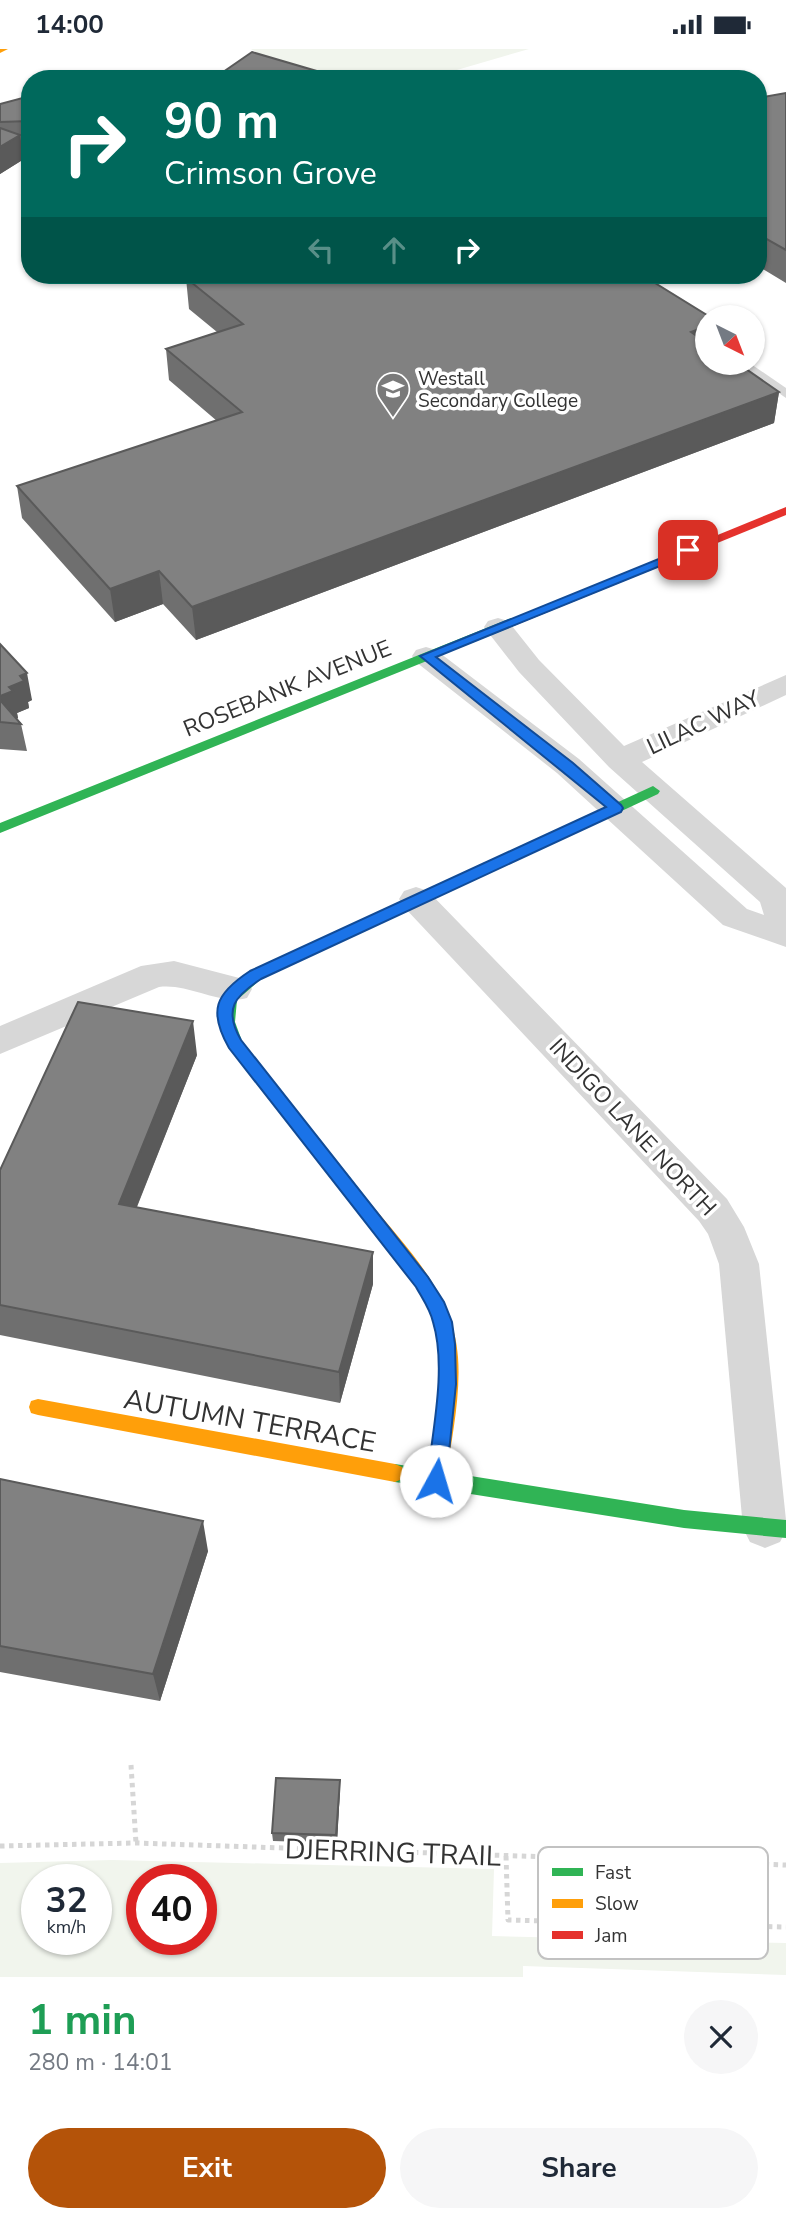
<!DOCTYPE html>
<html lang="en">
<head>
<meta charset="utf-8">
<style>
  body { margin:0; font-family:"Nunito Sans",sans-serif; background:#f6f6f7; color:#1f2937; height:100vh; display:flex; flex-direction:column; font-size:26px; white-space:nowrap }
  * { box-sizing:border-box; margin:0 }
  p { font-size:23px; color:#747a83 }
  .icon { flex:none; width:38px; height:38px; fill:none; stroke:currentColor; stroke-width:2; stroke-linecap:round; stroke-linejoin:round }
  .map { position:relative; height:1928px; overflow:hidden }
  .details { display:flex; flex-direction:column; background:#fff; flex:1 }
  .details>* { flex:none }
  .banner { position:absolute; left:21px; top:21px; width:746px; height:214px; border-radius:28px; box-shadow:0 2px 5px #0004; background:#00695c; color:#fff; overflow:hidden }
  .needle { width:46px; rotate:138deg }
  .buttons { position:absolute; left:695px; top:256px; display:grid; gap:14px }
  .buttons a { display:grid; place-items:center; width:70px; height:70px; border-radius:50%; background:#fff; box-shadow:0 2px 5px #0004; font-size:35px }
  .speed { position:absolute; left:21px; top:1815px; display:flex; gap:14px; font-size:35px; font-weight:700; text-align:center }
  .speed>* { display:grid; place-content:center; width:91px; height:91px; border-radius:50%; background:#fff; box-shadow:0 2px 5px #0004; line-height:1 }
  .speed small { font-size:18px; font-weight:400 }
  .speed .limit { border:10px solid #d22; background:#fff; color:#111 }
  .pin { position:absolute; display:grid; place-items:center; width:60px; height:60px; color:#fff; margin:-30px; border-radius:14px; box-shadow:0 4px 10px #0006 }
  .me { position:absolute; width:77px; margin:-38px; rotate:6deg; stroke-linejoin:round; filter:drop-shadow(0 0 5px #0008) }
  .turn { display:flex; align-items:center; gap:24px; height:147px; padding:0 28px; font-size:32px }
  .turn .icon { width:91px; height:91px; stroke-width:2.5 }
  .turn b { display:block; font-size:49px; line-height:60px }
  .lanes { display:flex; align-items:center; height:66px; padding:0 28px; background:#0003; justify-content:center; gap:35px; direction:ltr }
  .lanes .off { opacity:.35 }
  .round { display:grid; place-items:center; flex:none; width:74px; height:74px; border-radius:37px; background:#f6f6f7 }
  .summary { display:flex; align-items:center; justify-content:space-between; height:119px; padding:0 28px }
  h1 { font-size:42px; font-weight:700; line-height:52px; color:#1e9e55 }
  .button { display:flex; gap:14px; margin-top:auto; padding:14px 28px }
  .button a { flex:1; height:80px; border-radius:42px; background:#b45309; color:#fff; font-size:28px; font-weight:700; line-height:80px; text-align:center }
  .button a+a { background:#f6f6f7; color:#1f2937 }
  .status { display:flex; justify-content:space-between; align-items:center; height:49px; padding:0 35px; background:#fff; direction:ltr }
  .status svg { height:19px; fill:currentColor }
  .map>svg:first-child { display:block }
</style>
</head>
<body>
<div class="status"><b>14:00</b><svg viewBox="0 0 49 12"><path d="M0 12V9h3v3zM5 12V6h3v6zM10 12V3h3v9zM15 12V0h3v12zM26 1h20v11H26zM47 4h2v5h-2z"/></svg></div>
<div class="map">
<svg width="786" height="1928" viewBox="0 0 786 1928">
  <rect width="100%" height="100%" fill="#fff"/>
  <path fill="#f1f5ed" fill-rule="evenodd" d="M 251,0 L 529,0 L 426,30 L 300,30 Z
    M 112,1811 L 494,1820 L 492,1887 L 786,1894 L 786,1926 L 523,1917 L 523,1928 L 0,1928 L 0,1814 ZM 96,1830 L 96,1890 L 37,1890 L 37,1830 ZM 201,1830 L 201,1890 L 142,1890 L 142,1830 Z"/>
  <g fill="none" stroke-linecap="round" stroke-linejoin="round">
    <path stroke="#d6d6d6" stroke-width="5" stroke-dasharray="4.5 4.5" stroke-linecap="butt" d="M 131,1716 L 136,1794
      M 0,1797 L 136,1794 L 786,1816
      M 506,1807 L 508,1871 L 786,1878"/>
    <path fill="#d7d7d7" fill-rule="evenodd" d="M 734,313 L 748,313 L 786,339 L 786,349 Z"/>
    <path fill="#d7d7d7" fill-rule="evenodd" d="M 498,569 L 508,572 L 539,611 L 624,697 L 786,626 L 786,646 L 642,713 L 786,839 L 786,898 L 723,876 L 557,724 L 416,613 L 412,607 L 416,601 L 426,598 L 436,601 L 579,710 L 747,860 L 764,866 L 760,853 L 609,718 L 519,623 L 484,578 L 488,572 Z
      M 416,838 L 428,842 L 727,1150 L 744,1178 L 759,1215 L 786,1471 L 786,1481 L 780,1493 L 765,1499 L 750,1493 L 743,1479 L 719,1215 L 708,1185 L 699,1172 L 404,858 L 399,850 L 404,842 Z
      M 174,912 L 247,931 L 252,940 L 247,949 C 220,957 189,934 159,938 L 0,1005 L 0,977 L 141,917 Z"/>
    <path fill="#30b455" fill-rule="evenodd" d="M 511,569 L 516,570 L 516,576 L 0,784 L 0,774 Z
      M 653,737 L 660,742 L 658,745 L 261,930 L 237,951 L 235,973 L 242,992 L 371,1155 L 374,1160 L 371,1165 L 365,1167 L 359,1165 L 229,999 C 210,963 219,945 251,922 Z
      M 395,1415 L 684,1461 L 786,1471 L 786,1489 L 684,1479 L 395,1433 L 388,1430 L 385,1424 L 388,1418 Z"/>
    <path fill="#ff9f0a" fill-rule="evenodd" d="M 0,0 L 8,0 L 0,4 Z
      M 365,1153 L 371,1155 C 408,1200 454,1246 458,1308 C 461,1349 451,1391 446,1432 L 443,1438 L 436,1441 L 429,1438 L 426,1432 C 434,1375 454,1311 427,1256 C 410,1222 382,1194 359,1165 L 356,1160 L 359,1155 Z
      M 38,1350 L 395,1415 L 402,1418 L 405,1424 L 402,1430 L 395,1433 L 38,1366 L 31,1364 L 29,1358 L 31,1352 Z"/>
    <path fill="#e5322d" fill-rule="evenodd" d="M 786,458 L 786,466 L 516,576 L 511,577 L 505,573 Z"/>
  </g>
  <path fill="#6f6f6f" d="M 786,44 L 786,234 L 758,217 L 758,49 Z
    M 30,47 L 30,97 L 22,97 L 24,110 L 0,125 L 0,55 Z
    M 186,229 L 707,313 L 779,343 L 774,374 L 196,591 L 163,555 L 115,573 L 22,469 L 17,437 L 217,372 L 169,331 L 166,300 L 217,283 L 189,260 Z
    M 0,595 L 32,651 L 28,653 L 29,659 L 17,664 L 18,669 L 17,669 L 21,675 L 27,702 L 0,700 Z
    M 197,1006 L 137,1158 L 373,1235 L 340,1354 L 0,1286 L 0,1121 Z
    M 0,1430 L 208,1502 L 160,1652 L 0,1623 Z
    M 340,1740 L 337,1794 L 273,1792 L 272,1784 Z"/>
  <path fill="#5a5a5a" d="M 20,86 L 24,110 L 0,125 L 0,98 Z
    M 707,277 L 707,307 L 691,283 Z
    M 779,343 L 774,374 L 196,591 L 192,558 Z
    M 159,522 L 163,555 L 115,573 L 110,540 Z
    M 27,624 L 32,651 L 28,653 L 29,659 L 17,664 L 18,669 L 6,674 L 0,662 L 0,647 L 20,627 Z
    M 193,972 L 197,1006 L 125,1187 L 119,1155 Z
    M 373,1203 L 373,1235 L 340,1354 L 339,1323 Z
    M 203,1472 L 208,1502 L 160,1652 L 153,1625 Z
    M 340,1731 L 340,1740 L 337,1794 L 336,1786 Z"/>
  <path fill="#818181" stroke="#5a5a5a" stroke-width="2" d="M 252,3 L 344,30 L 213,30 Z
    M 124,23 L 135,30 L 98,30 Z
    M 786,44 L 786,201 L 758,185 L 758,49 Z
    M 30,47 L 30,72 L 0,73 L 0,55 Z
    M 0,79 L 20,86 L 0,98 Z
    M 198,226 L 642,226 L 710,268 L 707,268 L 707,277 L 691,283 L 707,294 L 707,313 L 736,313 L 779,343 L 192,558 L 159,522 L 110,540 L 17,437 L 242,363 L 166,300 L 243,275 L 186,229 Z
    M 0,595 L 27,624 L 20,627 L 24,632 L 9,638 L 13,642 L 0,647 Z
    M 0,651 L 21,675 L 0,673 Z
    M 78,953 L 193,972 L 119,1155 L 373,1203 L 339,1323 L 0,1256 L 0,1121 Z
    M 0,1430 L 203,1472 L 153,1625 L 0,1597 Z
    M 276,1729 L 340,1731 L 336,1786 L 272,1784 Z"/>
  <path fill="#1a73e8" stroke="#114b97" stroke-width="2" d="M 688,498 L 692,499 L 692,504 L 436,608 L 573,714 L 621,756 L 623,759 L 621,763 L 261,930 C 235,947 223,960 241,991 L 428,1228 L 444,1253 L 452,1273 L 455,1295 L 456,1335 L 446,1432 L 443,1438 L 436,1441 L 429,1438 L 427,1432 C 432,1384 447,1319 433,1273 C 430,1260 422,1249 416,1238 L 229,999 C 208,962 215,945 250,922 L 606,758 L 420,607 Z"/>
  <defs>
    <symbol id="school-pin" viewBox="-11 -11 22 30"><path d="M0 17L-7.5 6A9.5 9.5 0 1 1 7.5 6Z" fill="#7a7a7a" stroke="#fff"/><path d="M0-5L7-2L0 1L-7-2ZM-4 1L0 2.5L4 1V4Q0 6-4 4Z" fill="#fff"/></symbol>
  </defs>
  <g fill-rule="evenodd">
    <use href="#school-pin" x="374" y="321" width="38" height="52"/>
  </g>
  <g text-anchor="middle" stroke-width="7" stroke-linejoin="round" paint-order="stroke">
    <g font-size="19" fill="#333" stroke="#fff" text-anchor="start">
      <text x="418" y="336">Westall<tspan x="418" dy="22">Secondary College</tspan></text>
    </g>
    <g font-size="23" fill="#333" stroke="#fff">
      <text transform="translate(287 639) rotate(-22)" y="8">ROSEBANK AVENUE</text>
      <text transform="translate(703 673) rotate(-25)" y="8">LILAC WAY</text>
      <text transform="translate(633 1078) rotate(47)" y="8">INDIGO LANE NORTH</text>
    </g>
    <g font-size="28" fill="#333" stroke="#fff">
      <text transform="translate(250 1371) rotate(10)" y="10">AUTUMN TERRACE</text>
      <text transform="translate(393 1803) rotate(2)" y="10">DJERRING TRAIL</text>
    </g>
  </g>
  <rect x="538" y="1798" width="230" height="112" rx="10" fill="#fff" stroke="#c2c2c2" stroke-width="2"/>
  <rect x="552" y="1819" width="31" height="8" fill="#30b455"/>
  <rect x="552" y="1850" width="31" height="9" fill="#ff9f0a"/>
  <rect x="552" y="1882" width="31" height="8" fill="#e5322d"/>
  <g font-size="19" fill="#333">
    <text x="595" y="1830">Fast</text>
    <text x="595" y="1861">Slow</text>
    <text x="595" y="1893">Jam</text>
  </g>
</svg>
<div class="buttons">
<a><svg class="needle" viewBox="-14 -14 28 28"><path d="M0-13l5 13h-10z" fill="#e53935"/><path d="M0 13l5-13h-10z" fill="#747a83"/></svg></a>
</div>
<div class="speed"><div>32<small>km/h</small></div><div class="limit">40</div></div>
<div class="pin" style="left:688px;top:501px;background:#d93025"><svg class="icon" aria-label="arrive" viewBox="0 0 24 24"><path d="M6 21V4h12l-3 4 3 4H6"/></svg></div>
<svg class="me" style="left:436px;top:1432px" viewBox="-20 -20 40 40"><circle r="19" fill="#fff"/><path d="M0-13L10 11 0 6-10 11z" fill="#1a73e8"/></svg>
<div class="banner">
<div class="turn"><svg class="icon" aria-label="right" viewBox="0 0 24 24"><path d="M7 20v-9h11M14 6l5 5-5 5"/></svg><div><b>90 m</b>Crimson Grove</div></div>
<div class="lanes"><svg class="icon off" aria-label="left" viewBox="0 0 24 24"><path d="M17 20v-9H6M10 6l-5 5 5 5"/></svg><svg class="icon off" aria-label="ahead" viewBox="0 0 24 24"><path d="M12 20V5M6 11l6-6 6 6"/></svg><svg class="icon" aria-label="right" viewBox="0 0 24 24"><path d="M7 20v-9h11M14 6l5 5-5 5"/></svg></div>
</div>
</div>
<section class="details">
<div class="summary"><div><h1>1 min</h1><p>280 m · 14:01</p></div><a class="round"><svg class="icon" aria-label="close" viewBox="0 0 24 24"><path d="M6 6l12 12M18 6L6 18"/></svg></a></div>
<div class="button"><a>Exit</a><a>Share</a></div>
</section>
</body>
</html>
